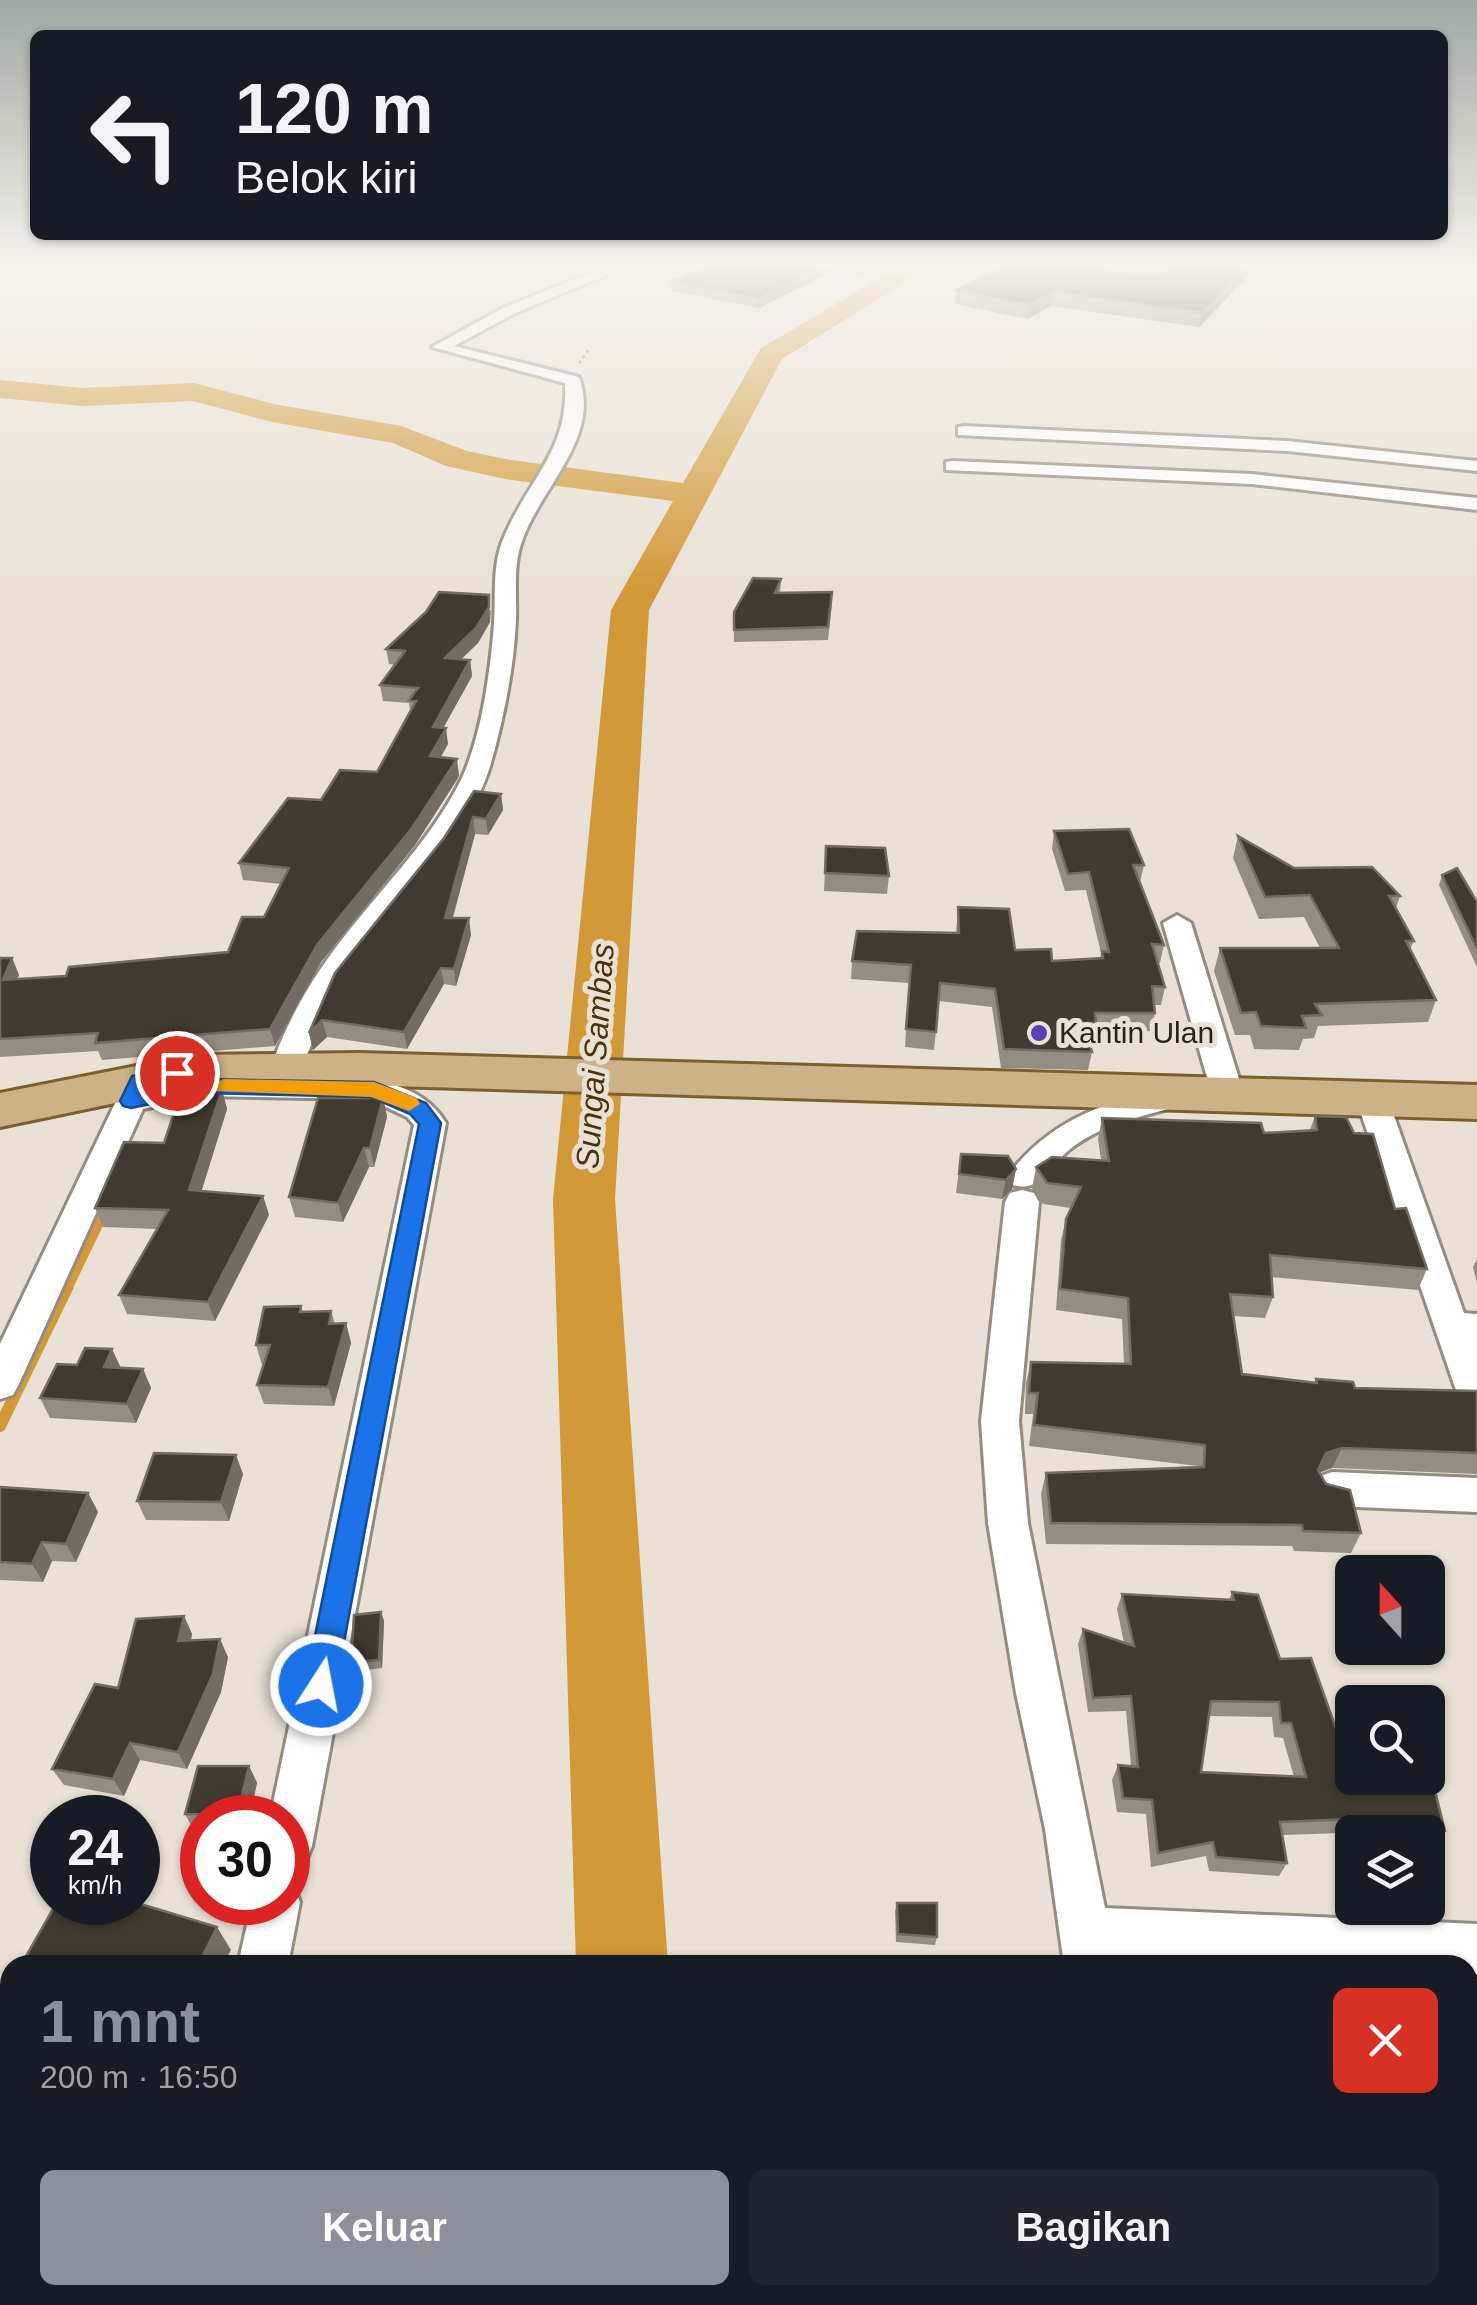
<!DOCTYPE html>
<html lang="id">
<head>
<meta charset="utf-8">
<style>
  body { margin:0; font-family:Helvetica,sans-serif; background:#20242c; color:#f1f3f6; height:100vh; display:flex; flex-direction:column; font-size:38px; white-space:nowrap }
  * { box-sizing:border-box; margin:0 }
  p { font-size:32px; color:#9ea1a6 }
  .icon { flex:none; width:55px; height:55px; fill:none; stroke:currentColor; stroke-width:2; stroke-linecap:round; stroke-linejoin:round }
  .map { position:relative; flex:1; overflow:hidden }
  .details { position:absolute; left:0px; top:1955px; width:1478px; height:350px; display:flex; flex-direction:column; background:#171b24; border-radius:30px 30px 0 0; box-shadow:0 2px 8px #0004 }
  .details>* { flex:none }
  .guide { position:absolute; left:30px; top:30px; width:1418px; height:210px; border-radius:15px; box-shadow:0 2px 8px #0004; background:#171b24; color:#f1f3f6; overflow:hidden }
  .needle { width:65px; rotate:339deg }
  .controls { position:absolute; left:1335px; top:1555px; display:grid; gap:20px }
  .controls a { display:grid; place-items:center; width:110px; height:110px; border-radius:15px; background:#171b24; box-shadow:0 2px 8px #0004; font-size:50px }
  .speed { position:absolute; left:30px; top:1795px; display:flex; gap:20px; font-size:50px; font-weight:700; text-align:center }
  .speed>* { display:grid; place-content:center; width:130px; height:130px; border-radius:50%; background:#171b24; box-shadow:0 2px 8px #0004; line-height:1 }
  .speed small { font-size:25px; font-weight:400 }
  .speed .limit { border:15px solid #d22; background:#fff; color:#111 }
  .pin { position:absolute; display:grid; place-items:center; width:85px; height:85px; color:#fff; margin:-42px; border:5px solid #fff; border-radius:50%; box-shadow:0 2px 10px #0007 }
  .me { position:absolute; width:110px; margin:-55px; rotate:11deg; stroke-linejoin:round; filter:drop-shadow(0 0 8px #0008) }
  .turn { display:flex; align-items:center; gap:35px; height:210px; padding:0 40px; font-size:45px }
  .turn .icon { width:130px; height:130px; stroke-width:2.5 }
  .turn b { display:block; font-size:70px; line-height:85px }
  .round { display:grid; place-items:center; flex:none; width:105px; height:105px; border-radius:15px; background:#20242c }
  .overview { display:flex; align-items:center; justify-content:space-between; height:170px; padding:0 40px }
  h1 { font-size:60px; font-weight:700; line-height:75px; color:#8c9099 }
  .primary-button { display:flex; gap:20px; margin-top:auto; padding:20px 40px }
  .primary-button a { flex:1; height:115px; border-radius:15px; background:#8c9099; color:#fff; font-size:40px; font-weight:700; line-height:115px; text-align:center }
  .primary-button a+a { background:#20242c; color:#f1f3f6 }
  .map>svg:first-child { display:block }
</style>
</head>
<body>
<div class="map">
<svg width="1477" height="2305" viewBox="0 0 1477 2305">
  <rect width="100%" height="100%" fill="#e9e1d5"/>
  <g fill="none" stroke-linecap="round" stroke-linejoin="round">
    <path stroke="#d29937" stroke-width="10" d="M 67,1289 L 105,1210"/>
    <path stroke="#d29937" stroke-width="12" d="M 0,1426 L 68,1286"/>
    <path fill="#d29937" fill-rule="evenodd" d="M 899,267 L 930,267 L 782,359 L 649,610 L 615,1199 L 668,1965 L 576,1965 L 553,1199 L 611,610 L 673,501 L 505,479 L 446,466 L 393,443 L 272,422 L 193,401 L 83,406 L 0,398 L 0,380 L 83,388 L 194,383 L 274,404 L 401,426 L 467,451 L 505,459 L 683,483 L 761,348 Z
      M 585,2295 L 691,2295 L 691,2305 L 585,2305 Z"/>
    <defs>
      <path id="minor" d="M 605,267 L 625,267 L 513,314 L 454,346 L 579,377 C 602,438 538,490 521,544 C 513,569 517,594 516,620 C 514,667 504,717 491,763 C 467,846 383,916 336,988 C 318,1015 313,1052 295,1077 C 347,1078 415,1072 446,1123 L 312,1846 L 305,1863 L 288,1870 L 288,1818 L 270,1818 L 414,1125 L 407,1117 L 369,1099 L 203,1096 L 143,1109 L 19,1384 L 13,1395 L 0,1399 L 0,1344 L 129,1074 L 140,1071 L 151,1074 L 155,1081 L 153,1086 L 203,1076 L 274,1077 L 270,1070 C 285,1026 306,988 334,950 C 376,893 429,844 461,780 C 482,735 490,673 494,624 C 496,596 492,569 502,542 C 525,482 569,453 565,383 L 432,347 L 503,308 Z
        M 834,267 L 852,267 L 839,274 L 834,273 Z
        M 964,426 L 1287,441 L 1477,461 L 1477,471 L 1287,451 L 958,435 L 958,427 Z
        M 952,461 L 1252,474 L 1477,498 L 1477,510 L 1252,484 L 946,470 L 946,462 Z
        M 1177,915 L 1191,923 L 1244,1095 L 1239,1102 L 1228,1105 L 1217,1102 L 1212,1095 L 1163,923 Z
        M 1168,1088 L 1179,1092 L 1184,1099 L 1179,1106 C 1140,1117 1101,1124 1069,1150 C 1050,1166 1041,1193 1013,1185 L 1008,1177 L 1013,1169 C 1055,1118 1106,1102 1168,1088 Z
        M 1372,1088 L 1383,1092 L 1388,1099 L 1464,1313 L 1477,1314 L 1477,1411 L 1464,1407 L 1458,1396 L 1356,1099 L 1361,1092 Z
        M 1022,1190 L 1034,1193 L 1039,1202 L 1019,1421 L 1028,1523 L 1105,1908 L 1477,1924 L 1477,1974 L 1468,1973 L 1468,1965 L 1275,1965 L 1113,1958 L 1114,1965 L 1064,1965 L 1045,1829 L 1016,1693 L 988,1523 L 981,1421 L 1005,1202 L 1010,1193 Z
        M 1332,1472 L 1477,1478 L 1477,1512 L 1332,1506 L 1318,1501 L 1312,1489 L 1318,1477 Z
        M 288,1882 L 293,1885 L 300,1902 L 288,1965 L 238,1965 L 252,1902 L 288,1902 Z
        M 0,2041 L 10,2043 L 10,2095 L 0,2093 Z
        M 176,2295 L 232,2295 L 231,2305 L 173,2305 Z
        M 1128,2295 L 1184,2295 L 1187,2305 L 1129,2305 Z"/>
      <path id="primary" d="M 360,1053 L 1477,1085 L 1477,1119 L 360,1085 L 192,1087 L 0,1127 L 0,1093 L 192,1055 Z"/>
    </defs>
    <use href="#minor" stroke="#948c81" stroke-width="6"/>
    <use href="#primary" stroke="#7d5e2f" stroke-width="6"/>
    <path stroke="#857f77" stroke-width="2.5" stroke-dasharray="2.5 4" stroke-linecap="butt" d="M 579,363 L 590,348"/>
    <use href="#minor" fill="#fff" fill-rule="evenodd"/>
    <use href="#primary" fill="#cdb287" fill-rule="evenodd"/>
  </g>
  <path fill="#948e82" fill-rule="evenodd" d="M 705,267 L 832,267 L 830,272 L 759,308 L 672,291 L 671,282 Z
    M 848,267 L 875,267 L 861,276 L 847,274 Z
    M 1172,267 L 1257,267 L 1199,327 L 1051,306 L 1027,319 L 955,304 L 956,290 L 1163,273 Z
    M 781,579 L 780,593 L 832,604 L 828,640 L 734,642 L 734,612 Z
    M 491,610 L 490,622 L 478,643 L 461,659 L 470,660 L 472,676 L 443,728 L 448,744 L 441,757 L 459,775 L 458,778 L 415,845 L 321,962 L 275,1046 L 102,1060 L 98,1051 L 0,1057 L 0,958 L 12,958 L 19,975 L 17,979 L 66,976 L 228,952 L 264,917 L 281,884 L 243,880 L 239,863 L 321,800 L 377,772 L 410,710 L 409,703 L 383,701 L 380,685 L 395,665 L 389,664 L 386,649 Z
    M 501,794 L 503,810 L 488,835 L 475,834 L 453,918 L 471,935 L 456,986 L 444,984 L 407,1049 L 327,1037 L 313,1050 L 309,1033 L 444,838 Z
    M 1054,831 L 1144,865 L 1140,882 L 1164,945 L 1160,963 L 1158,963 L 1165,987 L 1161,1005 L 1154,1005 L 1155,1013 L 1151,1031 L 1095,1031 L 1093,1042 L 1089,1041 L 1092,1052 L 1088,1070 L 1001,1068 L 992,1007 L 939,1001 L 934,1050 L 905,1047 L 909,983 L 851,979 L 852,961 L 956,933 L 958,907 L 1015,950 L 1052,961 L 1100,959 L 1101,953 L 1086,890 L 1065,891 L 1052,849 Z
    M 1238,836 L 1294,868 L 1400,896 L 1396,908 L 1414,941 L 1410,949 L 1436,1000 L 1428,1022 L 1318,1026 L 1314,1038 L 1303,1039 L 1299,1050 L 1254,1049 L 1250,1035 L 1235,1035 L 1214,971 L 1220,948 L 1320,948 L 1304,917 L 1259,919 L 1233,858 Z
    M 826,846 L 889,876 L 887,894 L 824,891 Z
    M 1442,875 L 1477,902 L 1477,967 L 1439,885 Z
    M 222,1090 L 227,1109 L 201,1191 L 263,1196 L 269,1215 L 215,1321 L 127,1314 L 119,1295 L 157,1229 L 103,1227 L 95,1208 Z
    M 383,1098 L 387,1117 L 374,1167 L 369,1167 L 343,1222 L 295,1217 L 289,1197 Z
    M 1315,1116 L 1395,1209 L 1427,1269 L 1418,1290 L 1271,1277 L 1273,1297 L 1265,1318 L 1234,1316 L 1242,1374 L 1314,1383 L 1316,1379 L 1355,1388 L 1477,1391 L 1477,1474 L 1332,1468 L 1319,1473 L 1361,1533 L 1351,1553 L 1294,1551 L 1292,1546 L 1046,1544 L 1041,1494 L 1046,1473 L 1198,1466 L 1029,1446 L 1033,1414 L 1025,1414 L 1026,1383 L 1031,1362 L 1124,1364 L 1122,1319 L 1056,1310 L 1061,1240 L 1066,1219 L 1071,1208 L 1043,1204 L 1032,1189 L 1036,1167 L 1101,1160 L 1098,1139 L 1102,1118 L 1264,1133 L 1310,1130 Z
    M 961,1154 L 1016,1169 L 1012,1189 L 1002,1199 L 956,1193 Z
    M 1477,1259 L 1477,1283 L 1473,1267 Z
    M 301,1306 L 303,1312 L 331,1311 L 335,1324 L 346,1323 L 351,1343 L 334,1406 L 264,1404 L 257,1385 L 264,1364 L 262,1365 L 256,1345 Z
    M 120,1368 L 143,1369 L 151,1388 L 136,1423 L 50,1418 L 40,1398 Z
    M 243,1474 L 229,1521 L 146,1520 L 137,1501 Z
    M 0,1487 L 88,1493 L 98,1512 L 76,1562 L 52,1561 L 43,1582 L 0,1580 Z
    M 1232,1592 L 1280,1659 L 1339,1737 L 1349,1744 L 1445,1831 L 1435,1845 L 1428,1846 L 1428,1832 L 1345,1830 L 1343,1833 L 1282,1835 L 1287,1863 L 1279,1876 L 1209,1871 L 1206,1856 L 1151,1867 L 1146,1814 L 1117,1812 L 1112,1780 L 1118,1765 L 1131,1766 L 1126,1711 L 1088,1712 L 1078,1644 L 1083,1629 L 1124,1643 L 1117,1609 L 1122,1594 L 1229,1600 ZM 1209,1716 L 1272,1717 L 1274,1737 L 1283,1738 L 1294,1777 L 1201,1772 Z
    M 381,1612 L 384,1621 L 382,1668 L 354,1671 L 351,1662 Z
    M 184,1616 L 192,1634 L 191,1641 L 228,1657 L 221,1692 L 187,1769 L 140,1760 L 124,1796 L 64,1785 L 52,1769 L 118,1688 Z
    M 249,1766 L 257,1783 L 249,1818 L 202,1818 L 202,1831 L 194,1831 L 185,1814 Z
    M 897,1903 L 937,1937 L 935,1945 L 896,1942 L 895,1911 Z
    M 10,2078 L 10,2208 L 0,2209 L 0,2079 Z"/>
  <path fill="#736c62" d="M 823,267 L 832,267 L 830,272 L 759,308 L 759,299 Z
    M 862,267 L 875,267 L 861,276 Z
    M 1247,267 L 1257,267 L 1199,327 L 1202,313 Z
    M 1053,292 L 1051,306 L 1027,319 L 1029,305 Z
    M 489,595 L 490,622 L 478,643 L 447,673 L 445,658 Z
    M 470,660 L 472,676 L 435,743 L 433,727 Z
    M 446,728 L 448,744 L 432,772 L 430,756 Z
    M 457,759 L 459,775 L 458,778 L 415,845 L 321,962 L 275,1046 L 270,1029 L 317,945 Z
    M 501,794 L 503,810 L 488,835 L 486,819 Z
    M 473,817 L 475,834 L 448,934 L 445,918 Z
    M 469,918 L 471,935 L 456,986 L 454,969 Z
    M 12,958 L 19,975 L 10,997 L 3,980 Z
    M 441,968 L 444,984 L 407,1049 L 404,1032 Z
    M 322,1020 L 327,1037 L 313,1050 L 309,1033 Z
    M 222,1090 L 227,1109 L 196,1209 L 189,1190 Z
    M 383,1098 L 387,1117 L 374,1167 L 370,1148 Z
    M 364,1148 L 369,1167 L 343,1222 L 338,1203 Z
    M 1016,1169 L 1012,1189 L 1002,1199 L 1006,1180 Z
    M 263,1196 L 269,1215 L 215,1321 L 208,1302 Z
    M 346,1323 L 351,1343 L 334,1406 L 328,1387 Z
    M 112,1349 L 121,1368 L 104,1367 Z
    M 143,1369 L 151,1388 L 136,1423 L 127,1404 Z
    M 1342,1448 L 1332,1468 L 1317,1473 L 1326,1453 Z
    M 236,1455 L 243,1474 L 229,1521 L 221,1502 Z
    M 88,1493 L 98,1512 L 76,1562 L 66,1544 Z
    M 42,1542 L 52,1561 L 43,1582 L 32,1564 Z
    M 381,1612 L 384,1621 L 382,1668 L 379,1660 Z
    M 184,1616 L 192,1634 L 187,1659 L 178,1641 Z
    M 220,1639 L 228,1657 L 221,1692 L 187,1769 L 178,1752 Z
    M 130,1743 L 140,1760 L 124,1796 L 113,1779 Z
    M 249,1766 L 257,1783 L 249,1818 L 239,1818 L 237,1815 Z
    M 217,1927 L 231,1950 L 223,1965 L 198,1965 Z"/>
  <path fill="#403a30" stroke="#736c62" stroke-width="2.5" fill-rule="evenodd" d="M 705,267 L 823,267 L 759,299 L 671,282 Z
    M 1001,267 L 1091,267 L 1140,275 L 1163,273 L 1172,267 L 1247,267 L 1202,313 L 1053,292 L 1029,305 L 956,290 Z
    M 753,578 L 781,579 L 775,593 L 832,592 L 828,627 L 734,630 L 734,612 Z
    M 439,592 L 489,595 L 489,607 L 476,628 L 445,658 L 470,660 L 433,727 L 446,728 L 430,756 L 457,759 L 412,828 L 317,945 L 270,1029 L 95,1043 L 98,1033 L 0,1039 L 0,958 L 12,958 L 3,980 L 66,976 L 69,967 L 228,952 L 242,917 L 264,917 L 289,868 L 239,863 L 288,798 L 321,800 L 340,770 L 377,772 L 416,701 L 409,700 L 418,688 L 380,685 L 405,651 L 386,649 L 426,612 Z
    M 474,791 L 501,794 L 486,819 L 473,817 L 445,918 L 469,918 L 454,969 L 441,968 L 404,1032 L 322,1020 L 309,1033 L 335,973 L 444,838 Z
    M 1129,829 L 1144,865 L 1133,865 L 1164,945 L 1152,944 L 1165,987 L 1152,986 L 1155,1013 L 1095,1013 L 1096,1023 L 1083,1023 L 1092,1052 L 1004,1049 L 995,989 L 940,983 L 936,1032 L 906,1029 L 911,965 L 852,961 L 857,931 L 959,933 L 958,907 L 1009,909 L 1015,950 L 1051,949 L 1052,961 L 1103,958 L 1102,951 L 1109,952 L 1089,872 L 1068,874 L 1054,831 Z
    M 1238,836 L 1294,868 L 1372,867 L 1400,896 L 1389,896 L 1414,941 L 1406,941 L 1436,1000 L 1315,1004 L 1322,1015 L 1302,1016 L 1306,1028 L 1261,1026 L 1256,1012 L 1241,1013 L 1220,948 L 1339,948 L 1310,895 L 1265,897 Z
    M 826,846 L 885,848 L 889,876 L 825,873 Z
    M 1457,868 L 1477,902 L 1477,949 L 1442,875 Z
    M 222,1090 L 189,1190 L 263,1196 L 208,1302 L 119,1295 L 168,1210 L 95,1208 L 124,1142 L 164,1143 L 181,1092 Z
    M 318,1098 L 383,1098 L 370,1148 L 364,1148 L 338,1203 L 289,1197 Z
    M 1315,1116 L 1346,1117 L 1354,1133 L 1373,1134 L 1395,1209 L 1406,1208 L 1427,1269 L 1270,1255 L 1273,1297 L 1230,1294 L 1242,1374 L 1317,1383 L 1316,1379 L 1353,1382 L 1355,1388 L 1477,1391 L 1477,1453 L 1342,1448 L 1326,1453 L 1318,1470 L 1326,1484 L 1350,1490 L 1361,1533 L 1303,1531 L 1302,1525 L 1051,1523 L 1046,1473 L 1204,1467 L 1205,1445 L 1034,1425 L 1038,1393 L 1029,1393 L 1031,1362 L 1131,1364 L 1128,1298 L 1060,1289 L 1066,1219 L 1081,1187 L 1047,1183 L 1036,1167 L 1052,1157 L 1109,1161 L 1102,1118 L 1261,1123 L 1264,1133 L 1317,1130 Z
    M 961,1154 L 1008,1156 L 1016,1169 L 1006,1180 L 959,1174 Z
    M 301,1306 L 300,1312 L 331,1311 L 329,1324 L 346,1323 L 328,1387 L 257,1385 L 270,1345 L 256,1345 L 264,1307 Z
    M 85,1348 L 112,1349 L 104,1367 L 143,1369 L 127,1404 L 40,1398 L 57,1364 L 77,1365 Z
    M 154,1453 L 236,1455 L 221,1502 L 137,1501 Z
    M 0,1487 L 88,1493 L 66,1544 L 42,1542 L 32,1564 L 0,1562 Z
    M 1232,1592 L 1258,1595 L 1280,1659 L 1311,1658 L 1339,1737 L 1347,1737 L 1349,1744 L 1352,1743 L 1352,1778 L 1428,1778 L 1428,1763 L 1445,1831 L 1428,1834 L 1428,1832 L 1414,1832 L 1411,1819 L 1352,1816 L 1352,1819 L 1280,1822 L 1287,1863 L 1216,1857 L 1213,1842 L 1158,1853 L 1152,1800 L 1123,1798 L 1118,1765 L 1138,1767 L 1131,1696 L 1093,1698 L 1083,1629 L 1134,1646 L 1122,1594 L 1234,1600 ZM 1211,1701 L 1279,1702 L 1281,1723 L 1291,1723 L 1306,1777 L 1201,1772 Z
    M 381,1612 L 379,1660 L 351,1662 L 354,1615 Z
    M 184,1616 L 178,1641 L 220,1639 L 213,1674 L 178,1752 L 130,1743 L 113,1779 L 52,1769 L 95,1684 L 118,1688 L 136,1619 Z
    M 198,1766 L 249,1766 L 237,1815 L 185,1814 Z
    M 57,1902 L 134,1902 L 217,1927 L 198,1965 L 21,1965 Z
    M 897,1903 L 937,1903 L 937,1937 L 898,1934 Z
    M 10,2078 L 10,2196 L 0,2196 L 0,2079 Z
    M 916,2295 L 985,2295 L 985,2305 L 915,2305 Z"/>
  <linearGradient id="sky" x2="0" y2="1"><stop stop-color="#9fa9a1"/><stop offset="0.45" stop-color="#f5f2ec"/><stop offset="1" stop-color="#f5f2ec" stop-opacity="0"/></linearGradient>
  <rect width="1477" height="590" fill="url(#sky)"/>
  <path fill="#1a73e8" stroke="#114b97" stroke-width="2.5" d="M 177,1066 L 188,1073 L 184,1078 L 148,1087 L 147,1090 L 203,1079 L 374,1082 L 426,1103 L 441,1123 L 336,1685 L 332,1695 L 321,1700 L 310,1695 L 305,1685 L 419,1124 L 410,1114 L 371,1097 L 203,1093 L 131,1108 L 123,1106 L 120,1101 L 132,1076 Z"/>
  <path fill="#f59e0b" d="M 223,1079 L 374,1082 L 417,1098 L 420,1104 L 409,1111 L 371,1097 L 216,1091 L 212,1086 Z"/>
  <circle fill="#573eb6" stroke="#e9e1d5" stroke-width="4" cx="1039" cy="1033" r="10"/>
  <g text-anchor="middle" stroke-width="10" stroke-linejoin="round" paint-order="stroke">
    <g font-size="30" fill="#272420" stroke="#e9e1d5" text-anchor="start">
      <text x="1059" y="1043">Kantin Ulan</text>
    </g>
    <g font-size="32" font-style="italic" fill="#4b330b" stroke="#e9e1d5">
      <text transform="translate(595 1056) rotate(-86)" y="11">Sungai Sambas</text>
    </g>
  </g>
</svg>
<div class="controls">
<a><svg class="needle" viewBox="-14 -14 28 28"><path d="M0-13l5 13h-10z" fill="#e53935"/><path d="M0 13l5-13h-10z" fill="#9ea1a6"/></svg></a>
<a><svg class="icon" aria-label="search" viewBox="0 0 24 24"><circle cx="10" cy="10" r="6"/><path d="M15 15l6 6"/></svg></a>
<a><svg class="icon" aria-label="layers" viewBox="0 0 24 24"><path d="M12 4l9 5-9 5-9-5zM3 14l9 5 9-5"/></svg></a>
</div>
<div class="speed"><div>24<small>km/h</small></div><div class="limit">30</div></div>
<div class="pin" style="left:177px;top:1073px;background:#d93025"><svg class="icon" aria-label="arrive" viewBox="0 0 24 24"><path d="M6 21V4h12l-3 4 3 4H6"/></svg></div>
<svg class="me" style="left:321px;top:1685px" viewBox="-20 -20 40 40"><circle r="17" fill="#1a73e8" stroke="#fff" stroke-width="3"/><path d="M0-11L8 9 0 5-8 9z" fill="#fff"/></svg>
<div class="guide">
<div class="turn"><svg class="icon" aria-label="left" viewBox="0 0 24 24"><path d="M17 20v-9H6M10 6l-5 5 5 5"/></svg><div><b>120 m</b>Belok kiri</div></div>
</div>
<section class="details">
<div class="overview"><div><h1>1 mnt</h1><p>200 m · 16:50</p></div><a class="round" style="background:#d93025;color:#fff"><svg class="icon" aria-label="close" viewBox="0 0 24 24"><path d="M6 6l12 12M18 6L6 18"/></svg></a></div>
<div class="primary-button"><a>Keluar</a><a>Bagikan</a></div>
</section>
</div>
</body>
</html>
